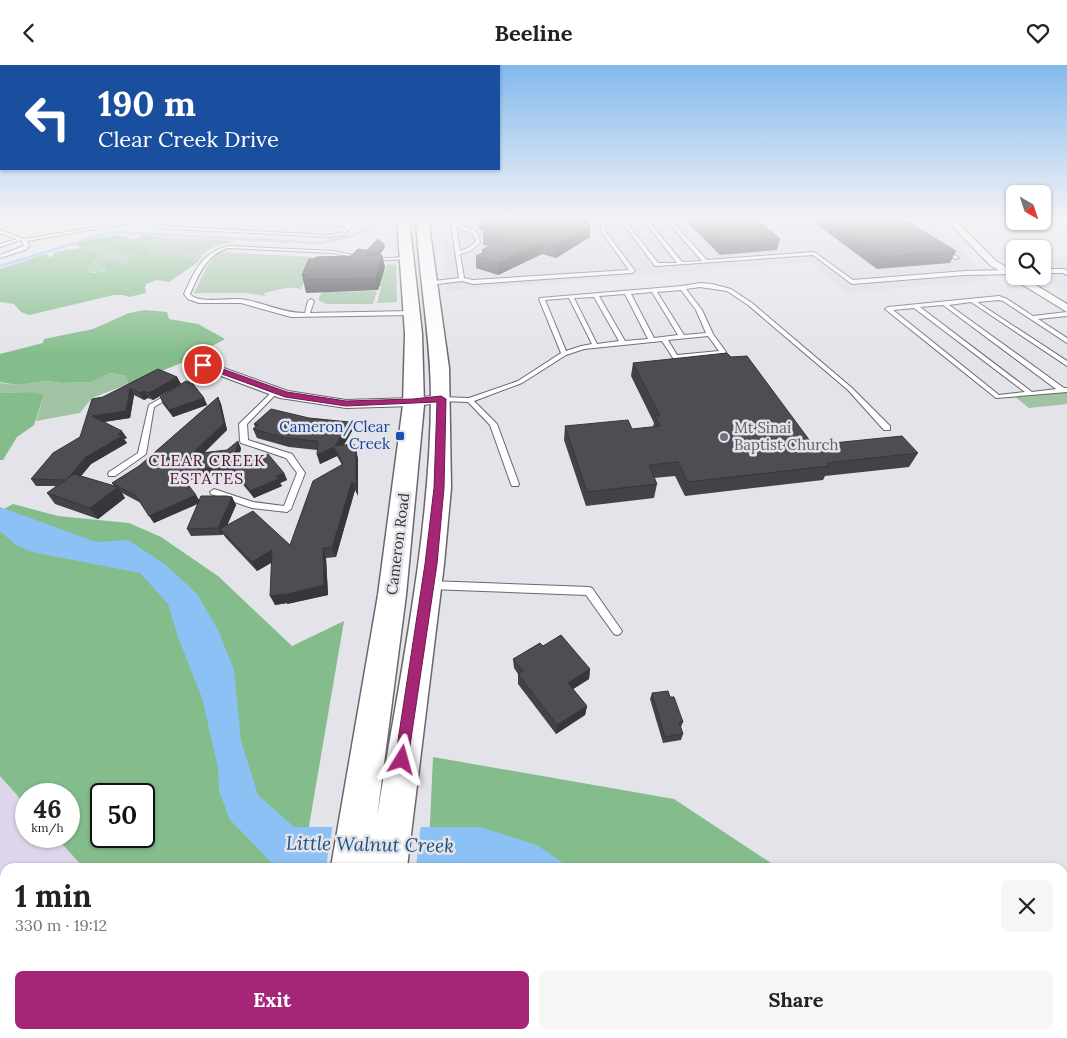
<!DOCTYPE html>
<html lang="en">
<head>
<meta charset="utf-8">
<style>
  body { margin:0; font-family:Lora,serif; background:#f6f6f6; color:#222; height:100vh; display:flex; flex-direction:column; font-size:19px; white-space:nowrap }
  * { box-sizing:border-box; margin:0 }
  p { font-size:16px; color:#767676 }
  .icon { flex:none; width:28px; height:28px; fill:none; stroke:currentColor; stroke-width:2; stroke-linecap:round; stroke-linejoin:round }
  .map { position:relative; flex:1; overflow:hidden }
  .details { position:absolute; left:0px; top:798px; width:1068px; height:176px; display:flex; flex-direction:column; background:#fff; border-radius:15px 15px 0 0; box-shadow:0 1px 4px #0004 }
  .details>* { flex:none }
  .hud { position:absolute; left:0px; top:0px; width:500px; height:105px; box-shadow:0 1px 4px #0004; background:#1a4fa0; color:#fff; overflow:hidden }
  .needle { width:32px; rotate:141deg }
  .controls { position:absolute; left:1006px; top:120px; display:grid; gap:10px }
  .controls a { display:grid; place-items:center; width:45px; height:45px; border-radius:8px; background:#fff; box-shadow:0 1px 4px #0004; font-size:25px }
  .speed { position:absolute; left:15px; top:718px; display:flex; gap:10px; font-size:25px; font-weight:700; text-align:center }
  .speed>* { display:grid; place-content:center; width:65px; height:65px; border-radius:50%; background:#fff; box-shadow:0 1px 4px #0004; line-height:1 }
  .speed small { font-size:12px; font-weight:400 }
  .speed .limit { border:2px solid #111; border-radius:8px; background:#fff; color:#111 }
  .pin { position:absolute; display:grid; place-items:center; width:42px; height:42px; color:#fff; margin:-21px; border:2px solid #fff; border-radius:50%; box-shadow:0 1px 5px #0007 }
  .me { position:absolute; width:55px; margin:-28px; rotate:8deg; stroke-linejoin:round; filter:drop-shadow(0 0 4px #0008) }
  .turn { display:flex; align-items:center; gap:18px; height:105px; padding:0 15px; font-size:22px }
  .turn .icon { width:65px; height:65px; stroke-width:2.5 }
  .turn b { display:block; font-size:35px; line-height:42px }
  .round { display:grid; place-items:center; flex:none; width:52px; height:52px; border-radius:8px; background:#f6f6f6 }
  .overview { display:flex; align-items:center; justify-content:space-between; height:85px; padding:0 15px }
  h1 { font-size:30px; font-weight:800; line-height:38px }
  .action { display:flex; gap:10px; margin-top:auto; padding:10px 15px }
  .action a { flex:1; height:58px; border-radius:8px; background:#a52676; color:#fff; font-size:20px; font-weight:800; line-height:58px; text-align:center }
  .action a+a { background:#f6f6f6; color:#222 }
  header { display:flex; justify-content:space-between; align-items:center; height:65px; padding:0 15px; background:#fff; font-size:22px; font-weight:800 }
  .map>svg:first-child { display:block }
</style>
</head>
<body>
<header><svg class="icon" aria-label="back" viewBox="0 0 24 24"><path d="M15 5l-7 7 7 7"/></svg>Beeline<svg class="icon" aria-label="heart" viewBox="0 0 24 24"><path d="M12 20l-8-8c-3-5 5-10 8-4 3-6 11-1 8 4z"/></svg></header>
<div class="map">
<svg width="1067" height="973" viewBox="0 0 1067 973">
  <rect width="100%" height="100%" fill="#e4e3e9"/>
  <path fill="#dbd8e6" d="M 443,153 L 931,153 L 990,215 L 846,228 L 811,197 L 446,226 Z
    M 1067,193 L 1067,228 L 1038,211 L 1042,211 L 1043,195 Z"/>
  <path fill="#ddd6eb" d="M 0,697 L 26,729 L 26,771 L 67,771 L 94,802 L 5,802 L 5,969 L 235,969 L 238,973 L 0,973 Z"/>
  <path fill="#9fc3a3" d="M 157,172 L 238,176 C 221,179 206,181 198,197 L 182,190 L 151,189 L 142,179 Z
    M 76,180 L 108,180 L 112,184 L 131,190 L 131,200 L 113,196 C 107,204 98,210 87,206 L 89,201 L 97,195 L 97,188 L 85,185 Z
    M 219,187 L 328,193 L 309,206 L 301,224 C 288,220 276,226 264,228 L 265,231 L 246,228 L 194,228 L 207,201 Z
    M 387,199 L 396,200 L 397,237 L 377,238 L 381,222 L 377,221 L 381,206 L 385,206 Z
    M 377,226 L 373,239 L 326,239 L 318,235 L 322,227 Z
    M 111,308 L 126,311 L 128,319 L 92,333 L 80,348 L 36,356 L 44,331 L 28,327 L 0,328 L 0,318 L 18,320 L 46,316 L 62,318 L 92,317 Z
    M 1067,326 L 1067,339 L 1029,343 L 1015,332 Z"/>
  <path fill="#84bd8b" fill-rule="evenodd" d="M 116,170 L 133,174 L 144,170 L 157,172 L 142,179 L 151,189 L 182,190 L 198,197 L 169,217 L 157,215 L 146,219 L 145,223 L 146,228 L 129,232 L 123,230 L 114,230 L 29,250 L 21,247 L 14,239 L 0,237 L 0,204 L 46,189 L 51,193 L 55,187 L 81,183 L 97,188 L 97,195 L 89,201 L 87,206 L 93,208 L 106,205 L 99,199 L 113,196 L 130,200 L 127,195 L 131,190 L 112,184 L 108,180 L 76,180 L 82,176 Z
    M 145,245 L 167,247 L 169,254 L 198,259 L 225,274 L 179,299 L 128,319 L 126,311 L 111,308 L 92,317 L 62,318 L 46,316 L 18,320 L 0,317 L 0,289 L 43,278 L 44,274 L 93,264 L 129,248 Z
    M 28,327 L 44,330 L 34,360 L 17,372 L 3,395 L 0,395 L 0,328 Z
    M 13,439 L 58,451 L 129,458 L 161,472 L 218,511 L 292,581 L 344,556 L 302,802 L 83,802 L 55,771 L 69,771 L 69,729 L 26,729 L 26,740 L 0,711 L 0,446 ZM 101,729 L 144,729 L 144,771 L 101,771 Z
    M 433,692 L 674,734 L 777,802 L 428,802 Z
    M 420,969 L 1027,969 L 1034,973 L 420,973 Z"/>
  <path fill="#8bc1f4" d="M 0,442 L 96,477 L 128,475 L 166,500 L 197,529 L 218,565 L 234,605 L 241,676 L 258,730 L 294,762 L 480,762 L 537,780 L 569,802 L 397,802 L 272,798 L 230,755 L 219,726 L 218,703 L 202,633 L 178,572 L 168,539 L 140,508 L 32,487 L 16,480 L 0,466 Z
    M 631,969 L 717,969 L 720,973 L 634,973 Z"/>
  <path fill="#e4e3e9" d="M 333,759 L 421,759 L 416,802 L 326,802 Z"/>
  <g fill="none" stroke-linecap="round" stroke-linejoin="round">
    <path stroke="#8bc1f4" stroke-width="2.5" d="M 0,201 L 112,167 L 318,178 L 352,171 L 389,153"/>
    <defs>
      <path id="service" d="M 149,153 L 157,153 L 27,176 L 29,181 L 25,185 L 0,193 L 0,190 L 24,181 L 21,175 L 0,182 L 0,179 L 17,174 L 0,168 L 0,165 L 24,174 Z
        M 168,153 L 173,153 L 162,161 L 329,170 L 340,168 L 346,161 L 194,154 L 192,153 L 218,153 L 349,159 L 355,153 L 359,153 L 343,170 L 329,172 L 155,163 L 155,161 Z
        M 421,153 C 441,152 459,159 477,167 L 480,178 L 470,186 L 460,189 L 464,213 L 473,215 L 629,205 L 601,166 L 602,156 L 599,153 L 603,153 L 606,156 L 605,166 L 635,206 L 632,208 L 473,219 L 462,216 L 429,220 L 426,218 L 427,217 L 459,213 L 451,159 ZM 456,161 L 473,169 L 476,177 L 466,184 L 460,186 Z
        M 619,153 L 623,153 L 658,198 L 677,198 L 642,153 L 646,153 L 682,197 L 702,196 L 664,153 L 668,153 L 707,195 L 814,187 L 853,215 L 965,206 L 1015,205 L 1015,209 L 965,210 L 852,219 L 813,190 L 657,201 L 655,201 Z
        M 228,181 L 333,186 L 372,194 L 407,192 L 409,193 L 407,194 L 372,196 L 333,188 L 228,183 C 206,190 199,209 190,229 C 198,239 227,233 239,234 C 262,236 280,248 305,248 L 308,236 L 311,234 L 314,236 L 310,248 L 411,246 L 414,248 L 411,250 L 291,252 L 241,238 L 199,238 L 188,234 L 184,229 C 195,206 201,188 228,181 Z
        M 944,184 L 946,184 L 959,193 L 955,194 L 942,186 L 942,185 Z
        M 1042,204 L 1064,204 L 1067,206 L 1067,210 L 1063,208 L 1042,208 Z
        M 700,218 L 712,219 L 731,224 L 752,238 L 852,323 L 890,361 L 890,365 L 884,365 L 848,325 L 748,240 L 727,226 L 700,222 L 686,224 L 702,245 L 713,269 L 726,287 L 725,288 L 675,294 L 673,293 L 662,276 L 584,284 L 566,290 L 522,318 L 474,336 L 497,359 L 519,419 L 518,421 L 512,421 L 511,419 L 490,360 L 468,337 L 441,336 L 438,334 L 441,332 L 469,333 L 518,316 L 561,288 L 539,234 L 540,233 L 682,221 ZM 681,225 L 696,245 L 706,268 L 684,270 L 657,227 ZM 652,227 L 678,270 L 654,273 L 631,229 ZM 625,229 L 648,274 L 625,276 L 599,231 ZM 594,232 L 619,276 L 597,279 L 574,233 ZM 569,233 L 592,279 L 581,281 L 566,286 L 545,235 ZM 708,271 L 719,286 L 677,290 L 668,275 Z
        M 999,231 L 1007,234 L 1033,251 L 1067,247 L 1067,251 L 1038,254 L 1067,273 L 1067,278 L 1003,236 L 999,235 L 977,237 L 1067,296 L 1067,301 L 971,237 L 949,240 L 1064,323 L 1067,323 L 1067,327 L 996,333 L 885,244 L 888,242 ZM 943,240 L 1056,324 L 1032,327 L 920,242 ZM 914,243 L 1025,327 L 999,330 L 893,245 Z
        M 214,302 L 217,304 L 216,305 L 154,342 L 146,389 L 115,411 L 109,411 L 108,409 L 109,407 L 138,388 L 149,340 Z
        M 276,324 L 278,325 L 278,327 L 247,359 L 248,375 L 292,389 L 305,408 L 291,444 L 287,447 L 252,443 L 211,429 L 210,427 L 214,424 L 253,437 L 284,441 L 297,408 L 286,393 L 241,378 L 240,376 L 239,359 L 274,325 Z
        M 430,516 L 589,522 L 592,523 L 622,566 L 620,569 L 617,570 L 614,569 L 586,530 L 430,524 L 427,523 L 425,520 L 427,517 Z
        M 0,902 L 5,903 L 5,917 L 0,916 Z
        M 5,963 L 5,969 L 15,969 L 14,973 L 0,973 L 0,966 Z"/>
      <path id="minor" d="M 944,153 L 953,153 L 996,196 L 1015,207 L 1015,211 L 1021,211 L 1067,239 L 1067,247 L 990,200 Z
        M 190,291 L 288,326 L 346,335 L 413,333 L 441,330 L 448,334 L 441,338 L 413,341 L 346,343 L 280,333 L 186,298 L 184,295 L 186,292 Z"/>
      <path id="secondary" d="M 397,153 L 409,153 L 422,269 L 424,340 L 406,530 L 377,752 C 399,613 430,474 431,333 C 431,273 419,213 416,153 L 428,153 L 449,303 L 451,423 L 444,499 L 407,802 L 331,802 L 378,530 L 403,340 L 405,269 Z
        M 299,969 L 389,969 L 389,973 L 298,973 Z"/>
    </defs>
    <use href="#service" stroke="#69676d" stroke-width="2"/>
    <use href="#minor" stroke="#69676d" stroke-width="2"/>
    <use href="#secondary" stroke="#69676d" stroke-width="3"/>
    <use href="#service" fill="#fff" fill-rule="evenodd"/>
    <use href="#minor" fill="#fff" fill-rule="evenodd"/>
    <use href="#secondary" fill="#fff" fill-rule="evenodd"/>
  </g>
  <path fill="#434247" d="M 478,153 L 590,161 L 590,172 L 556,193 L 542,189 L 498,210 L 476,203 L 476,191 L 482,188 L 482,185 L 489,181 L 483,180 L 483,168 L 486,167 L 479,164 Z
    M 683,153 L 802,153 L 759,156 L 780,174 L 777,185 L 720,190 Z
    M 808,153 L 901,153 L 956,186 L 950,198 L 877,204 Z
    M 385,182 L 379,190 L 382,190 L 385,202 L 378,225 L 306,228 L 302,210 L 367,185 Z
    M 633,298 L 813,380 L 918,388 L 909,402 L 825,411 L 823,415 L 685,431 L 675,411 L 654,413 L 657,419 L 654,433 L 586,441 L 564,375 L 565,361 L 632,364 L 653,362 L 654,358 L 631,311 Z
    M 158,304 L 177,312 L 181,319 L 204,333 L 207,340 L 173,352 L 163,339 L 160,332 L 179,320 L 153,335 L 148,333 L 144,335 L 134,330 L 130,353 L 104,357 L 127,373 L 124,374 L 127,378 L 91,399 L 81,411 L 114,421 L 112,418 L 139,401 L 218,332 L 221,339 L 227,365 L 204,388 L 241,383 L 237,402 L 284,408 L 287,415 L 280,418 L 282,421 L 254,433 L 236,411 L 235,408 L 185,415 L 199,435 L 232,432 L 236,440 L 227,461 L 290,480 L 342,400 L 337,391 L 320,399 L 317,385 L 289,382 L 257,373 L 253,364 L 255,362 L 254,359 L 309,353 L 349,357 L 352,366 L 344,380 L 354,379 L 356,384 L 358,394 L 358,431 L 355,425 L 336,492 L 326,493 L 328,530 L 287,539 L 287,538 L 275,540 L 271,498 L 257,506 L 226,473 L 223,469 L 222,470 L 191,471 L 187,464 L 198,439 L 154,458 L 141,438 L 122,428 L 125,433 L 98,454 L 55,439 L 47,428 L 56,421 L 36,421 L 31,414 L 80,372 L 103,332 Z
    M 543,581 L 590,604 L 589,614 L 573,624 L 587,641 L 585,650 L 556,669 L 518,619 L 518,609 L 514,603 L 513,594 Z
    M 652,628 L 670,632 L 683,657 L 681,662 L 683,669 L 681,675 L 663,678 L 650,634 Z"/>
  <path fill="#373639" d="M 590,161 L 590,172 L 556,193 L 556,181 Z
    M 542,177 L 542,189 L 498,210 L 498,198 Z
    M 384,179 L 385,182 L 378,192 L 377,189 Z
    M 382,190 L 385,202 L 378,225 L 376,213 Z
    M 177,312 L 181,319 L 153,335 L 149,328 Z
    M 130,323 L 134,330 L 130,353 L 96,358 L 92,351 Z
    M 144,326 L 148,333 L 144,335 L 140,328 Z
    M 218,332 L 221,339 L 227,365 L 195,396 L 192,389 Z
    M 204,333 L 207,340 L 173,352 L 169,345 Z
    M 349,357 L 352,366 L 338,389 L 335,381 Z
    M 122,366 L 127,373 L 124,374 L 127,378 L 91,399 L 72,422 L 67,415 L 86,392 Z
    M 238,376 L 241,383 L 236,407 L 233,404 L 235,408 L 184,416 L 179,408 L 233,400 Z
    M 354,379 L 358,394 L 358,431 L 356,422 Z
    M 334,382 L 337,391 L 320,399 L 317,390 Z
    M 284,408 L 287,415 L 280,418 L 282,421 L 254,433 L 250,426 L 276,411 Z
    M 352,416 L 355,425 L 336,492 L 332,483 Z
    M 118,422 L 125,433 L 98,454 L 90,443 Z
    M 196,430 L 200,437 L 154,458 L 149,451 Z
    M 232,432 L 236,440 L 224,467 L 220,464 L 223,469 L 222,470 L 218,463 Z
    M 323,483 L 326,493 L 328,530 L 287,539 L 287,538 L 275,540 L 270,531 Z
    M 272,485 L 276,495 L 257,506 L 252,497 Z
    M 590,604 L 589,614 L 567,628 L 568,618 Z
    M 587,641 L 585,650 L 556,669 L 557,660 Z
    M 171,969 L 185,969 L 189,973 L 175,973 Z"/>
  <path fill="#4e4d52" stroke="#373639" d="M 478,153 L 585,153 L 590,161 L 556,181 L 542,177 L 498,198 L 476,191 L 486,186 L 482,185 L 502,174 L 483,168 L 499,159 Z
    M 696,153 L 755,153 L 780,174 L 722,178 Z
    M 827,153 L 901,153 L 956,186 L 882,192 Z
    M 378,174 L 384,179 L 377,189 L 371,188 L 371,186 L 367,185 Z
    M 358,184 L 371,186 L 368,190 L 382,190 L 376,213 L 303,215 L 305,210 L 302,210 L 309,194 L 315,194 L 316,192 L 351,191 Z
    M 727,288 L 731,292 L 747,291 L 813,380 L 902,371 L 918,388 L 827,398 L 829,401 L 688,417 L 678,397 L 649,400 L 657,419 L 587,427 L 565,361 L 628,355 L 632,364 L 660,361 L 655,351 L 660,351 L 633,298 Z
    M 158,304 L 177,312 L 149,328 L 144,326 L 140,328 L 130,323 L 126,346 L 92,351 L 122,366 L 118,369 L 122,371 L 86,392 L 68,413 L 66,415 L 31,414 L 53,388 L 80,372 L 92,334 L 103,332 Z
    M 186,316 L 193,319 L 204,333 L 169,345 L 160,332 Z
    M 218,332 L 224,358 L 192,389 L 227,385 L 238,376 L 233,400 L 179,408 L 196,430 L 149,451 L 136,431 L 112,418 L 139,401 Z
    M 271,344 L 309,353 L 349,357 L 335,381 L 354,379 L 354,384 L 356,384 L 356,422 L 352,416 L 332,483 L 323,483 L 324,520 L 283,530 L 283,529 L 270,531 L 272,485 L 252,497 L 220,464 L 253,446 L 290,480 L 313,416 L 343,399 L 334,382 L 317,390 L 318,376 L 285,373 L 253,364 L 258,360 L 254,359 Z
    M 268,389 L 284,408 L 276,411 L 279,414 L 250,426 L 233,404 Z
    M 74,409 L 118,422 L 90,443 L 47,428 Z
    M 201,431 L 227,431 L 232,432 L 218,463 L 187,464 Z
    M 561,570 L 590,604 L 568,618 L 587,641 L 557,660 L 518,609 L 523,606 L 513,594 L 540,578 L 543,581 Z
    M 668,626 L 670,632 L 674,632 L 683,657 L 679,657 L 683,669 L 665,672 L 652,628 Z
    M 40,969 L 171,969 L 175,973 L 36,973 Z"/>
  <linearGradient id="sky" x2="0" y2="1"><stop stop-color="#83b9ed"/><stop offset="0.53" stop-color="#f3f2f5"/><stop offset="1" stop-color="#f3f2f5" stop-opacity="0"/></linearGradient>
  <rect width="1067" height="289" fill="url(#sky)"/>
  <path fill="#a52676" stroke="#6b194d" d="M 200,298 L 206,298 L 287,327 L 346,336 L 413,334 L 441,331 L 446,334 L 444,423 L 437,499 L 407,701 L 402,703 L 397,701 L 395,695 L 425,499 L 434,423 L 437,337 L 346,341 L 285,332 L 200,301 Z"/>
  <rect fill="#1a4fb4" stroke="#e4e3e9" stroke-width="2" x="395" y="366" width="10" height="10" rx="2.5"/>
  <circle fill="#6b7280" stroke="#e4e3e9" stroke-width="2" cx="724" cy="372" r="5"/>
  <g text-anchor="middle" stroke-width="5" stroke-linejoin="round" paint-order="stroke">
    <g font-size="15" fill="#164399" stroke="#e4e3e9" text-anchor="end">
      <text x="390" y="367">Cameron/Clear<tspan x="390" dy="17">Creek</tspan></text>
    </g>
    <g font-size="15" fill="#5b616d" stroke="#e4e3e9" text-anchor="start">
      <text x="734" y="368">Mt Sinai<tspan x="734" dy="17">Baptist Church</tspan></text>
    </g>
    <g font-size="15" fill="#353537" stroke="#e4e3e9">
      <text transform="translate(398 479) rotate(-83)" y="5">Cameron Road</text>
    </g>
    <g font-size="16" letter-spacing="1" fill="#4c0f35" stroke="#e4e3e9">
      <text x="207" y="401">CLEAR CREEK<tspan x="207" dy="18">ESTATES</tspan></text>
    </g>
    <g font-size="19" font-style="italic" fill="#195281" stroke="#e4e3e9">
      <text transform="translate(370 779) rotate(1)" y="7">Little Walnut Creek</text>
    </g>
  </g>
</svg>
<div class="controls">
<a><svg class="needle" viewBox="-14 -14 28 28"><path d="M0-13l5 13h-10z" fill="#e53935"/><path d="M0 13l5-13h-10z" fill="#767676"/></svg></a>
<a><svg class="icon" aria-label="search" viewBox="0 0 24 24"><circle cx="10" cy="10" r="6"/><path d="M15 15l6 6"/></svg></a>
</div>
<div class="speed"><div>46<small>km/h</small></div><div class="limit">50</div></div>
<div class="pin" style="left:203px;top:300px;background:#d93025"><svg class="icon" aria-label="arrive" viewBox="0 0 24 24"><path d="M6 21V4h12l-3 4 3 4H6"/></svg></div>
<svg class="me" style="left:402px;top:695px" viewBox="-20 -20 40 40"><path d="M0-17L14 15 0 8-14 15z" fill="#a52676" stroke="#fff" stroke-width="4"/></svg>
<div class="hud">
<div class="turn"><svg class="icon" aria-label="left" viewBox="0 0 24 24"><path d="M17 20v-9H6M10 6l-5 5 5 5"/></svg><div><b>190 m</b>Clear Creek Drive</div></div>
</div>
<section class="details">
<div class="overview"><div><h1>1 min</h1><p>330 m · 19:12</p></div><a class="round"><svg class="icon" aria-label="close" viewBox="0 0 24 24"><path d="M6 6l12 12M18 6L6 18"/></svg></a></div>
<div class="action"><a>Exit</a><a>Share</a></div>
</section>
</div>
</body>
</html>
